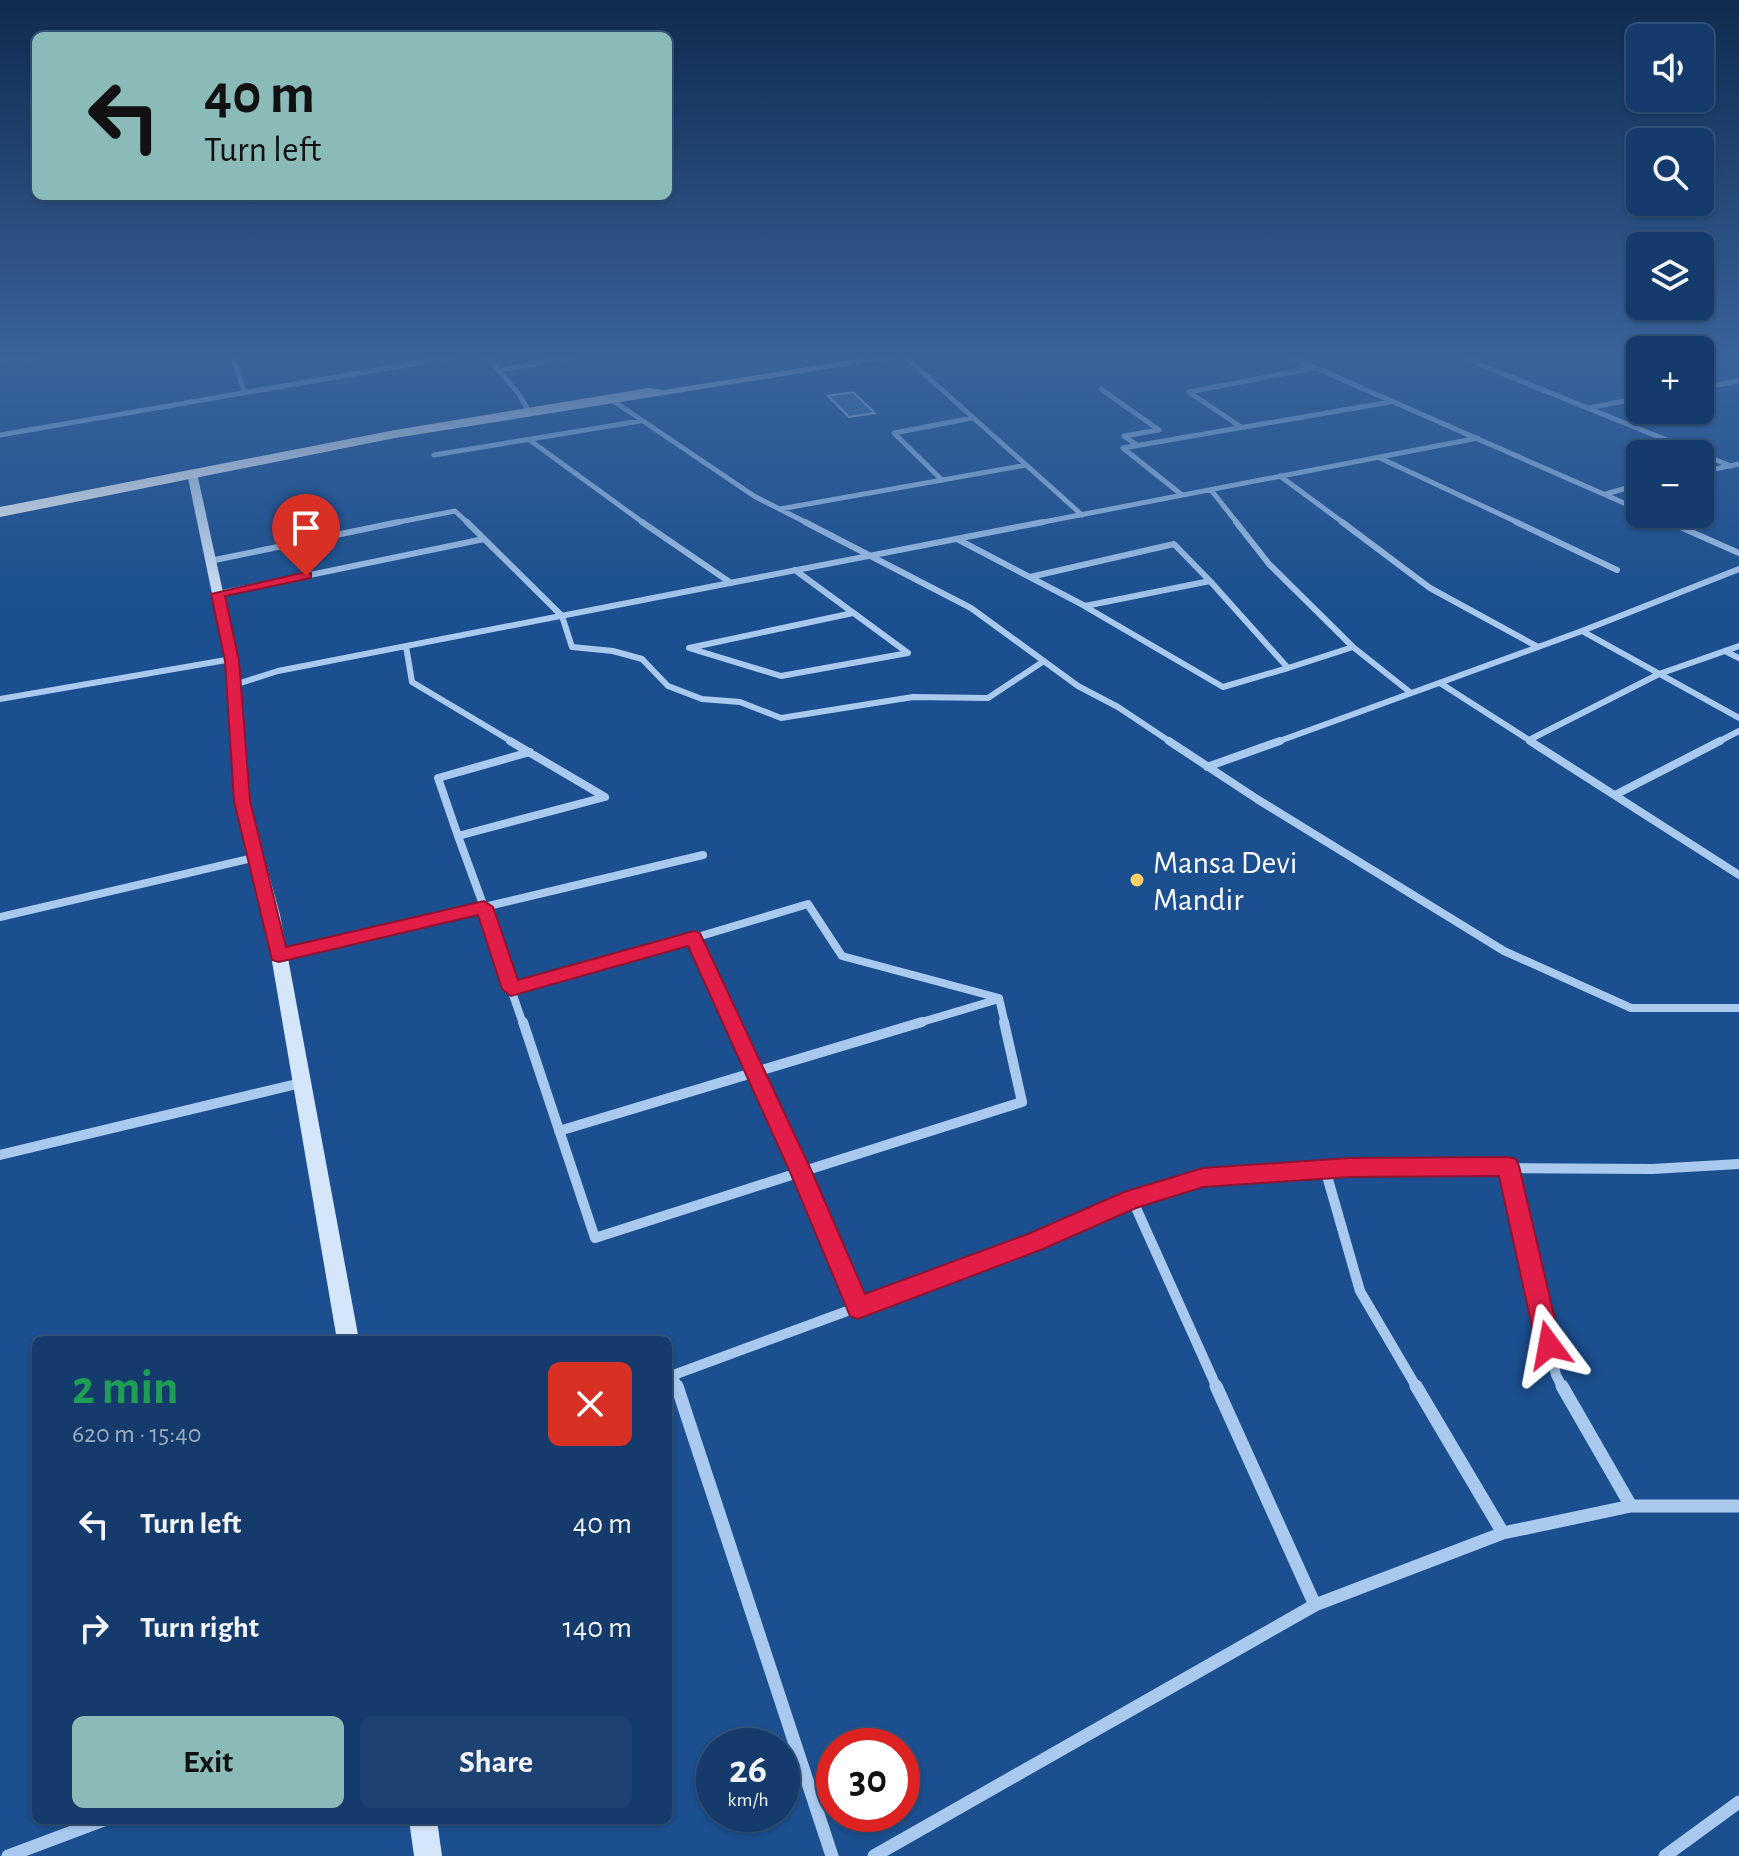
<!DOCTYPE html>
<html lang="en">
<head>
<meta charset="utf-8">
<style>
  body { margin:0; font-family:"Alegreya Sans",sans-serif; background:#1d4271; color:#f1f3f6; height:100vh; display:flex; flex-direction:column; font-size:30px; white-space:nowrap }
  * { box-sizing:border-box; margin:0 }
  p { font-size:26px; color:#9dadc1 }
  .icon { flex:none; width:44px; height:44px; fill:none; stroke:currentColor; stroke-width:2; stroke-linecap:round; stroke-linejoin:round }
  .map { position:relative; flex:1; overflow:hidden }
  .side { position:absolute; left:32px; top:1336px; width:640px; height:488px; display:flex; flex-direction:column; background:#143b6b; border-radius:12px; box-shadow:0 2px 6px #0004,0 0 0 2px #33557e }
  .side>* { flex:none }
  .hud { position:absolute; left:32px; top:32px; width:640px; height:168px; border-radius:12px; box-shadow:0 2px 6px #0004,0 0 0 2px #33557e; background:#8bbbb9; color:#111; overflow:hidden }
  .controls { position:absolute; left:1626px; top:24px; display:grid; gap:16px }
  .controls a { display:grid; place-items:center; width:88px; height:88px; border-radius:12px; background:#143b6b; box-shadow:0 2px 6px #0004,0 0 0 2px #33557e; font-size:40px }
  .speed { position:absolute; left:696px; top:1728px; display:flex; gap:16px; font-size:40px; font-weight:700; text-align:center }
  .speed>* { display:grid; place-content:center; width:104px; height:104px; border-radius:50%; background:#143b6b; box-shadow:0 2px 6px #0004,0 0 0 2px #33557e; line-height:1 }
  .speed small { font-size:20px; font-weight:400 }
  .speed .limit { border:12px solid #d22; background:#fff; color:#111 }
  .pin { position:absolute; display:grid; place-items:center; width:68px; height:68px; color:#fff; margin:-82px -34px; border-radius:50% 50% 50% 0; rotate:-45deg; box-shadow:0 0 8px #0007 }
  .pin .icon { rotate:45deg }
  .me { position:absolute; width:88px; margin:-44px; rotate:347deg; stroke-linejoin:round; filter:drop-shadow(0 0 6px #0008) }
  .turn { display:flex; align-items:center; gap:28px; height:168px; padding:0 40px; font-size:36px }
  .turn .icon { width:104px; height:104px; stroke-width:2.5 }
  .turn b { display:block; font-size:56px; line-height:68px }
  .round { display:grid; place-items:center; flex:none; width:84px; height:84px; border-radius:12px; background:#1d4271 }
  .headline { display:flex; align-items:center; justify-content:space-between; height:136px; padding:0 40px }
  h1 { font-size:48px; font-weight:600; line-height:60px; color:#1e9e55 }
  .primary-button { display:flex; gap:16px; margin-top:auto; padding:16px 40px }
  .primary-button a { flex:1; height:92px; border-radius:12px; background:#8bbbb9; color:#111; font-size:32px; font-weight:600; line-height:92px; text-align:center }
  .primary-button a+a { background:#1d4271; color:#f1f3f6 }
  ul { padding:0; list-style:none }
  li { display:flex; align-items:center; gap:24px; height:104px; padding:0 40px }
  li div { flex:1 }
  li b { display:block; font-size:30px }
  li em { font-style:normal }
  .map>svg:first-child { display:block }
</style>
</head>
<body>
<div class="map">
<svg width="1739" height="1856" viewBox="0 0 1739 1856">
  <rect width="100%" height="100%" fill="#1b4f8f"/>
  <path fill="#4478b7" stroke="#cfe3fa" stroke-width="2" d="M 853,392 L 875,413 L 849,417 L 828,396 Z"/>
  <g fill="none" stroke-linecap="round" stroke-linejoin="round">
    <path stroke="#a9c9ee" stroke-width="5" d="M 232,354 L 245,393
      M 485,354 L 519,394 L 529,412
      M 902,354 L 1082,515
      M 1284,354 L 1640,510
      M 1472,357 L 1474,362 L 1731,466
      M 1472,357 L 1489,354
      M 0,362 L 49,354
      M 499,370 L 587,354
      M 1700,388 L 1739,381
      M 1101,389 L 1159,430 L 1124,436 L 1137,445
      M 609,398 L 754,496 L 809,524
      M 1588,408 L 1640,398
      M 1241,427 L 1189,392 L 1314,368
      M 0,435 L 469,354
      M 531,441 L 645,524
      M 434,455 L 640,421
      M 1380,458 L 1521,524
      M 1700,472 L 1739,464
      M 1280,476 L 1345,524
      M 942,480 L 894,433 L 972,418
      M 1211,490 L 1238,524
      M 1606,494 L 1640,484
      M 1182,495 L 1123,448 L 1390,402
      M 780,509 L 1026,465
      M 1650,514 L 1674,524
      M 389,524 L 455,511 L 469,524
      M 1033,524 L 1478,438"/>
    <path stroke="#a9c9ee" stroke-width="6" d="M 467,522 L 562,616 L 572,647 L 613,651 L 642,659 L 668,686 L 702,699 L 740,702 L 781,718 L 913,697 L 988,698 L 1044,661
      M 642,522 L 731,583
      M 805,522 L 971,608 L 1078,686 L 1118,707 L 1172,743
      M 1236,522 L 1269,564 L 1353,647
      M 1342,522 L 1430,588 L 1538,647
      M 1516,522 L 1617,570
      M 1669,522 L 1739,553
      M 957,539 L 1085,606 L 1210,581 L 1174,544 L 1030,577
      M 210,561 L 399,522
      M 795,570 L 908,653 L 781,676 L 689,648 L 853,613
      M 218,594 L 484,539
      M 1086,607 L 1223,687 L 1288,668 L 1210,581
      M 1582,631 L 1739,718
      M 406,646 L 412,682 L 514,743
      M 1725,651 L 1739,658
      M 1288,668 L 1353,647 L 1411,693
      M 1440,683 L 1529,740 L 1659,674 L 1739,646
      M 234,685 L 278,671 L 1043,522
      M 0,699 L 232,659
      M 1529,740 L 1533,743
      M 1274,743 L 1582,631 L 1739,569
      M 1716,743 L 1739,731"/>
    <path stroke="#a9c9ee" stroke-width="8" d="M 1169,741 L 1257,799 L 1504,951 L 1631,1008 L 1739,1008
      M 1530,741 L 1739,875
      M 1207,767 L 1280,741
      M 1615,795 L 1720,741
      M 458,836 L 438,778 L 530,752
      M 0,917 L 257,857
      M 694,938 L 808,904 L 842,956 L 999,998 L 1005,1024
      M 280,955 L 484,907 L 458,836 L 605,797 L 510,741
      M 511,989 L 523,1024
      M 511,989 L 484,907 L 703,855
      M 511,989 L 694,938 L 733,1024
      M 915,1024 L 999,999"/>
    <path stroke="#a9c9ee" stroke-width="10" d="M 523,1022 L 595,1238 L 801,1172 L 733,1022
      M 559,1131 L 922,1022
      M 0,1155 L 301,1083
      M 1508,1166 L 1556,1375 L 1563,1388
      M 1325,1169 L 1360,1291 L 1417,1388
      M 1132,1199 L 1217,1388
      M 858,1308 L 801,1172 L 1022,1102 L 1004,1022
      M 673,1375 L 677,1388
      M 668,1377 L 1035,1242 L 1132,1199 L 1203,1177 L 1349,1167 L 1652,1169 L 1739,1164"/>
    <path stroke="#a9c9ee" stroke-width="13" d="M 677,1386 L 832,1856
      M 1416,1386 L 1503,1533
      M 1562,1386 L 1631,1506
      M 1315,1605 L 1503,1533 L 1631,1506 L 1739,1506
      M 8,1856 L 104,1820
      M 874,1856 L 1315,1605 L 1216,1386
      M 1665,1856 L 1739,1802"/>
    <path fill="#d6e6fa" fill-rule="evenodd" d="M 192,470 L 197,473 L 238,661 L 249,801 L 280,915 L 359,1340 L 337,1340 L 264,915 L 235,801 L 226,661 L 187,473 Z
      M 409,1820 L 437,1820 L 442,1856 L 414,1856 Z"/>
    <path fill="#fff" fill-rule="evenodd" d="M 889,354 L 921,354 L 395,438 L 0,517 L 0,507 L 395,430 L 648,388 L 663,390 Z"/>
  </g>
  <linearGradient id="sky" x2="0" y2="1"><stop stop-color="#0f2b4f"/><stop offset="0.58" stop-color="#39639b"/><stop offset="1" stop-color="#39639b" stop-opacity="0"/></linearGradient>
  <rect width="1739" height="614" fill="url(#sky)"/>
  <path fill="#e11d48" stroke="#92132f" stroke-width="2" d="M 306,572 L 311,573 L 311,578 L 225,596 L 239,661 L 250,801 L 286,947 L 484,901 L 493,907 L 518,980 L 694,931 L 700,933 L 812,1172 L 865,1294 L 1028,1234 L 1124,1192 L 1203,1168 L 1349,1158 L 1508,1157 L 1516,1159 L 1519,1166 L 1561,1345 L 1558,1354 L 1549,1357 L 1540,1354 L 1536,1345 L 1499,1176 L 1349,1177 L 1203,1187 L 1136,1208 L 1043,1249 L 858,1319 L 850,1316 L 790,1172 L 688,946 L 511,996 L 502,989 L 478,915 L 279,962 L 272,960 L 234,801 L 225,661 L 211,594 Z"/>
  <circle fill="#ffd166" stroke="#1b4f8f" stroke-width="3" cx="1137" cy="880" r="8"/>
  <g text-anchor="middle" stroke-width="6" stroke-linejoin="round" paint-order="stroke">
    <g font-size="32" fill="#fff" stroke="#1b4f8f" text-anchor="start">
      <text x="1153" y="873">Mansa Devi<tspan x="1153" dy="37">Mandir</tspan></text>
    </g>
  </g>
</svg>
<div class="controls">
<a><svg class="icon" aria-label="sound" viewBox="0 0 24 24"><path d="M4 9h4l5-4v14l-5-4H4zM17 9q2 3 0 6"/></svg></a>
<a><svg class="icon" aria-label="search" viewBox="0 0 24 24"><circle cx="10" cy="10" r="6"/><path d="M15 15l6 6"/></svg></a>
<a><svg class="icon" aria-label="layers" viewBox="0 0 24 24"><path d="M12 4l9 5-9 5-9-5zM3 14l9 5 9-5"/></svg></a>
<a>+</a>
<a>−</a>
</div>
<div class="speed"><div>26<small>km/h</small></div><div class="limit">30</div></div>
<div class="pin" style="left:306px;top:576px;background:#d93025"><svg class="icon" aria-label="arrive" viewBox="0 0 24 24"><path d="M6 21V4h12l-3 4 3 4H6"/></svg></div>
<svg class="me" style="left:1549px;top:1345px" viewBox="-20 -20 40 40"><path d="M0-17L14 15 0 8-14 15z" fill="#e11d48" stroke="#fff" stroke-width="4"/></svg>
<div class="hud">
<div class="turn"><svg class="icon" aria-label="left" viewBox="0 0 24 24"><path d="M17 20v-9H6M10 6l-5 5 5 5"/></svg><div><b>40 m</b>Turn left</div></div>
</div>
<section class="side">
<div class="headline"><div><h1>2 min</h1><p>620 m · 15:40</p></div><a class="round" style="background:#d93025;color:#fff"><svg class="icon" aria-label="close" viewBox="0 0 24 24"><path d="M6 6l12 12M18 6L6 18"/></svg></a></div>
<ul>
<li><svg class="icon" aria-label="left" viewBox="0 0 24 24"><path d="M17 20v-9H6M10 6l-5 5 5 5"/></svg><div><b>Turn left</b></div><em>40 m</em></li>
<li><svg class="icon" aria-label="right" viewBox="0 0 24 24"><path d="M7 20v-9h11M14 6l5 5-5 5"/></svg><div><b>Turn right</b></div><em>140 m</em></li>
</ul>
<div class="primary-button"><a>Exit</a><a>Share</a></div>
</section>
</div>
</body>
</html>
